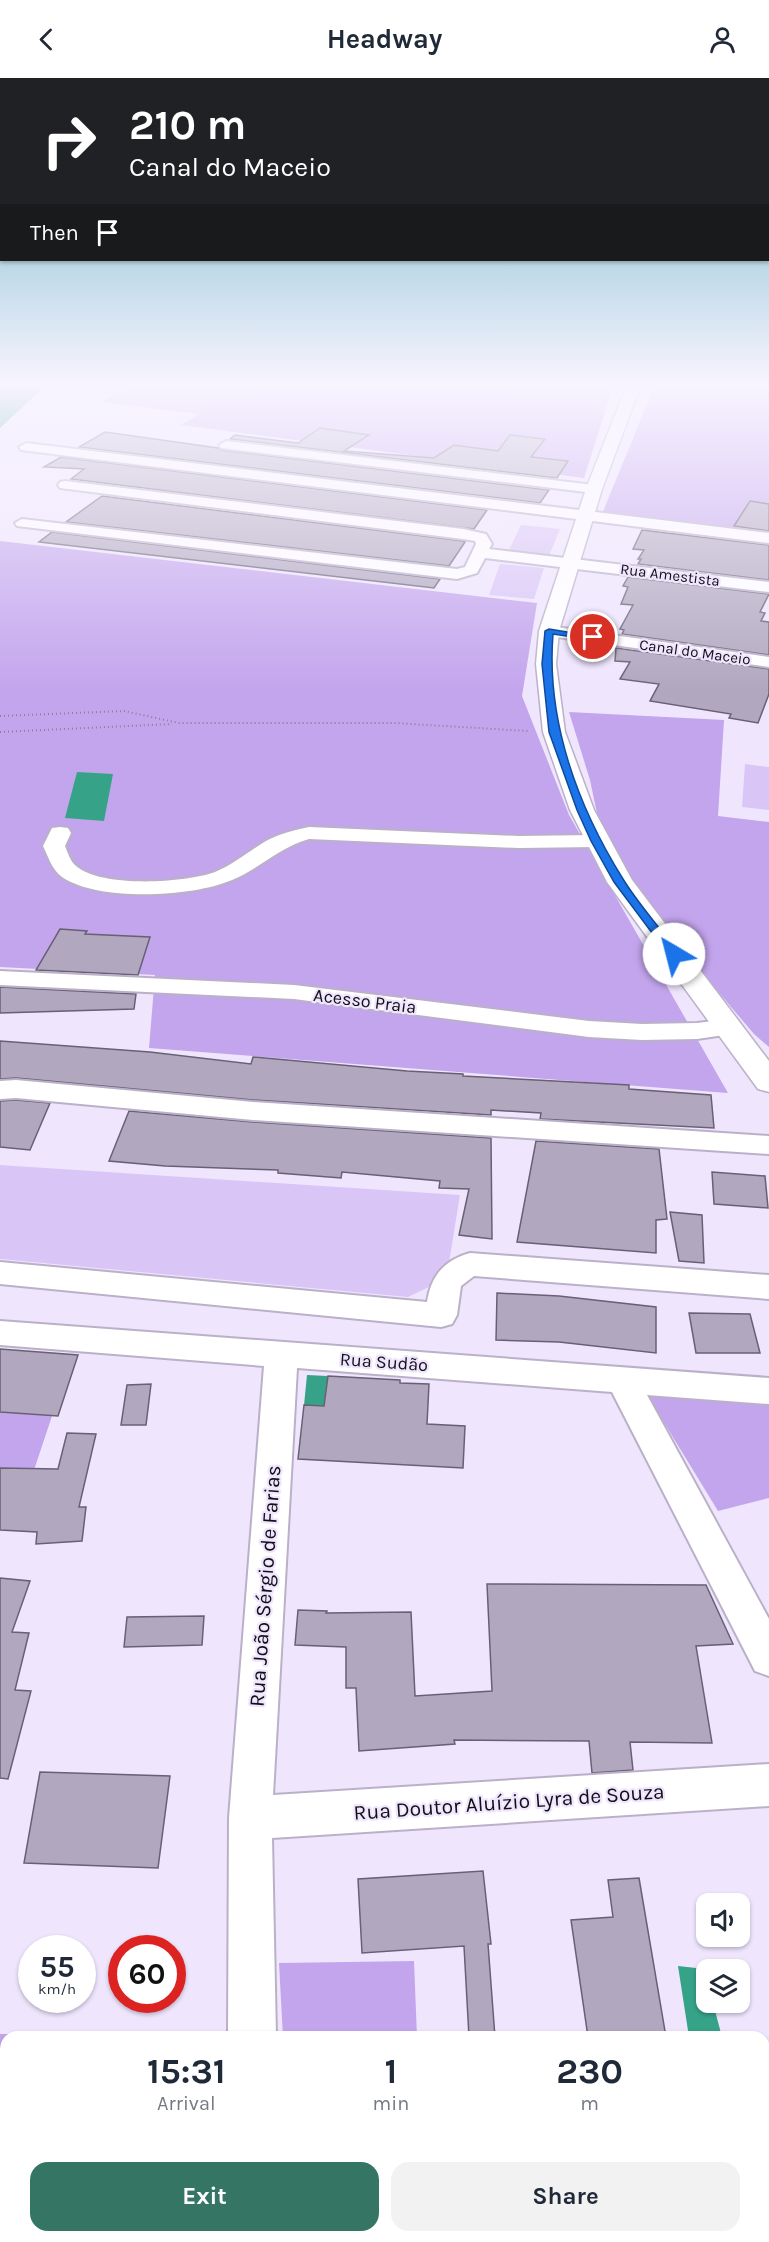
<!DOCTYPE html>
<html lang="en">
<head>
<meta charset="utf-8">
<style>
  body { margin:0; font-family:Karla,sans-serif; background:#f2f2f3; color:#1f2937; height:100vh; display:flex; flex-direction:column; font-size:22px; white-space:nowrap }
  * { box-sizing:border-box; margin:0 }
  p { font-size:20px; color:#747a83 }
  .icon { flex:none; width:33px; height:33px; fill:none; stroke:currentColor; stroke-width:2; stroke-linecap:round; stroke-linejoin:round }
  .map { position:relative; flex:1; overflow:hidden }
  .drawer { position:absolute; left:0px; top:1953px; width:770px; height:212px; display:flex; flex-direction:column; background:#fff; border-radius:18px 18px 0 0; box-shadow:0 2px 4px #0004 }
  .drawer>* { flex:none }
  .guide { position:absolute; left:0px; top:0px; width:770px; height:183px; box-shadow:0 2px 4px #0004; background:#202124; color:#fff; overflow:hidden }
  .buttons { position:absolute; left:696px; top:1815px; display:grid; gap:12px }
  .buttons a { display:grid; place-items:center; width:54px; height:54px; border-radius:12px; background:#fff; box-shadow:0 2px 4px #0004; font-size:30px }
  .speed { position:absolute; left:18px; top:1857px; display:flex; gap:12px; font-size:30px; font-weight:700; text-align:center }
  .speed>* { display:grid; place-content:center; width:78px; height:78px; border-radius:50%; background:#fff; box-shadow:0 2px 4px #0004; line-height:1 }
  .speed small { font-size:15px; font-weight:400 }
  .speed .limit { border:9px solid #d22; background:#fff; color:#111 }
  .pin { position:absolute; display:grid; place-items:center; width:51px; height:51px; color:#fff; margin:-26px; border:3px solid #fff; border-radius:50%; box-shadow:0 2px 6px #0007 }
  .me { position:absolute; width:66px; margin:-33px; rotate:323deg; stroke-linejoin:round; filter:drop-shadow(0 0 4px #0008) }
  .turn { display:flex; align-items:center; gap:21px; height:126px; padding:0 30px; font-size:27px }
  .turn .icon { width:78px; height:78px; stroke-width:2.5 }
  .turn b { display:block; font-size:42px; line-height:51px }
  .then { display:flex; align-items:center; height:57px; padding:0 30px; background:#0003; gap:12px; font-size:22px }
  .eta { display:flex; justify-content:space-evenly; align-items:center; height:102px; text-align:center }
  .eta b { font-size:36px; font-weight:700; line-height:42px }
  .button { display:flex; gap:12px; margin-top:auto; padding:12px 30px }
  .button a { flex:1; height:69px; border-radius:18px; background:#347564; color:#fff; font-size:24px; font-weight:700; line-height:69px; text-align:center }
  .button a+a { background:#f2f2f3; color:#1f2937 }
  header { display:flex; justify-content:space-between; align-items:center; height:78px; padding:0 30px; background:#fff; font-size:27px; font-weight:700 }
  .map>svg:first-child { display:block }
</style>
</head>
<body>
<header><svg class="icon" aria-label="back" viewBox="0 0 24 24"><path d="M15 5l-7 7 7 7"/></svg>Headway<svg class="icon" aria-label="person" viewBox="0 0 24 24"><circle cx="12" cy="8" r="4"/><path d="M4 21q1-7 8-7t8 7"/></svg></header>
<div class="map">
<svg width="769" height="2164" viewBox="0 0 769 2164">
  <rect width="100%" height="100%" fill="#efe6fe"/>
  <path fill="#d9c6f6" d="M 521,447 L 560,451 L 549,478 L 508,474 Z
    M 500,486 L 544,490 L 534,521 L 489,517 Z
    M 745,686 L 769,689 L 769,732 L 742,729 Z
    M 0,1087 L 460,1117 L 449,1185 L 429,1209 L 408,1219 L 0,1181 Z"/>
  <path fill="#c3a5ed" d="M 127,309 L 613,309 L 584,400 L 181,347 L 199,336 L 101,324 Z
    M 654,309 L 769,309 L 769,456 L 602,436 Z
    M 0,463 L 537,525 L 522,618 L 569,737 L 728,1015 L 149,970 L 155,897 L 0,889 Z
    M 569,634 L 724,642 L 718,738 L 769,744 L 769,969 L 754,956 L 607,783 L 590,702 Z
    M 646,1315 L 769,1324 L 769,1420 L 718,1433 Z
    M 0,1333 L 53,1335 L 33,1395 L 0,1393 Z
    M 414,1883 L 417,1959 L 283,1959 L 279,1885 Z
    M 0,1956 L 175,1957 L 176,1959 L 6,1959 L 6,2158 L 212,2158 L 212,2164 L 0,2164 Z"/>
  <path fill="#36a389" d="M 0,309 L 44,309 L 0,350 Z
    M 77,694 L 113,696 L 104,743 L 65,740 Z
    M 307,1297 L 328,1298 L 324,1328 L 304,1327 Z
    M 678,1888 L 705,1891 L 706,1924 L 713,1925 L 722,1959 L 689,1959 Z"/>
  <path fill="#b1a8bf" stroke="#696075" stroke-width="1.5" d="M 320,350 L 369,357 L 344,373 L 434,380 L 454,367 L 498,373 L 510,357 L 545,361 L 531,379 L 568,383 L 557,400 L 230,361 L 235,357 L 298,365 Z
    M 105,354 L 218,370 L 221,372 L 549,412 L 540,425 L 79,369 Z
    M 61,379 L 487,432 L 474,451 L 71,401 L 84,391 L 44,389 Z
    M 102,418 L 463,463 L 465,464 L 449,488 L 66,444 Z
    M 750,423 L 769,426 L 769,453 L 734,448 Z
    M 642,452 L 769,467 L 769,502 L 638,486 L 641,481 L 638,481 L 644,472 L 633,471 Z
    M 52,454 L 440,501 L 434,510 L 39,464 Z
    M 628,499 L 769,516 L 760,534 L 765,535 L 761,543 L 769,544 L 769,577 L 622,556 L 624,552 L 620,551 L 633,527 L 621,526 L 628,509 L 623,508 Z
    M 616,570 L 769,591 L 769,616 L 758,645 L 729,640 L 731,636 L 650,623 L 659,606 L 620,601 L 630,584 L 615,583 Z
    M 60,851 L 87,853 L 85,856 L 150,859 L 138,897 L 36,892 Z
    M 0,909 L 136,916 L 134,931 L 0,935 Z
    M 0,963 L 150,974 L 251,986 L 253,979 L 407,993 L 463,996 L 463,998 L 629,1007 L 629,1011 L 711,1017 L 714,1050 L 540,1041 L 541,1035 L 491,1032 L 491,1037 L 253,1022 L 16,1000 L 0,1001 Z
    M 16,1022 L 50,1025 L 30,1072 L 0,1069 L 0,1023 Z
    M 129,1033 L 253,1044 L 491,1060 L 492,1161 L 459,1157 L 469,1111 L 439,1110 L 440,1103 L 342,1094 L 341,1100 L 278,1095 L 278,1092 L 165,1088 L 109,1083 Z
    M 536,1063 L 659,1071 L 667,1141 L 656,1142 L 656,1175 L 517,1164 Z
    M 712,1094 L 765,1098 L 768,1130 L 714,1126 Z
    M 670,1134 L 702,1137 L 704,1185 L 679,1183 Z
    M 497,1215 L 559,1218 L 656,1229 L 656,1275 L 559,1264 L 496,1262 Z
    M 689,1235 L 750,1236 L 760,1275 L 696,1275 Z
    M 0,1271 L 78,1277 L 58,1338 L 0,1334 Z
    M 328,1298 L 400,1302 L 400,1305 L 429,1306 L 427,1346 L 465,1348 L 463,1390 L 298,1381 L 304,1327 L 324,1328 Z
    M 151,1306 L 146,1347 L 121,1347 L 127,1307 Z
    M 67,1355 L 96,1356 L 79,1429 L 86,1429 L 82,1463 L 36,1466 L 37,1454 L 0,1452 L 0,1390 L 58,1391 Z
    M 0,1500 L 30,1503 L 12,1554 L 29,1555 L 15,1612 L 31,1613 L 8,1701 L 0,1700 Z
    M 487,1506 L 706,1507 L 733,1566 L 696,1568 L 712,1665 L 630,1664 L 633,1692 L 592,1695 L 589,1663 L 454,1662 L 455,1666 L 359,1673 L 356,1610 L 346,1610 L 346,1569 L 295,1567 L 298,1532 L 327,1533 L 326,1535 L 411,1534 L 415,1618 L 492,1613 Z
    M 204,1538 L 202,1567 L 124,1569 L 127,1539 Z
    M 40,1694 L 170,1698 L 158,1790 L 24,1785 Z
    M 483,1793 L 491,1866 L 488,1866 L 495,1959 L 469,1959 L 464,1868 L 362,1875 L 358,1801 Z
    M 639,1800 L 666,1959 L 588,1959 L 571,1842 L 613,1839 L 608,1802 Z"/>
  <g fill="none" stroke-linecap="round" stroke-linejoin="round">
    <defs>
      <path id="minor" d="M 226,363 L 594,407 L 601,411 L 594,415 L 221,370 L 219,367 Z
        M 26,365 L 769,455 L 769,465 L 21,372 L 19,369 Z
        M 65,403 L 463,451 L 486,456 L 492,466 L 489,471 L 769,504 L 769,514 L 485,480 L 477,495 L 457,501 L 17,448 L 15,445 L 22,441 L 457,491 L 465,489 L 476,466 L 475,463 L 463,461 L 60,410 L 58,407 L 60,404 Z
        M 549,548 L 769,579 L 769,589 L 543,557 L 540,553 L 543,549 Z
        M 60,749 L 68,750 L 71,755 L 65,768 C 68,775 70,783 76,788 C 101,810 185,805 215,794 C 233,787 249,773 266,763 C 279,756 294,752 309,749 L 518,758 L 596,757 L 604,758 L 607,763 L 604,768 L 596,769 L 518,770 L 309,761 C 280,769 259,791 232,802 C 193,819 98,824 62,799 C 52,792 48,778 43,768 L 52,750 Z
        M 0,893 L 294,907 L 589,943 L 642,946 L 697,945 L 729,941 L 738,943 L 742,949 L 738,955 L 697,961 L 642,962 L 589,959 L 294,921 L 0,907 Z
        M 16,1002 L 253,1024 L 769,1058 L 769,1076 L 253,1042 L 16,1020 L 0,1021 L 0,1003 Z
        M 470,1175 L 769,1197 L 769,1221 L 474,1198 L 461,1208 L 457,1237 L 452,1246 L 441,1249 L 0,1206 L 0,1184 L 427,1224 C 431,1197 445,1182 470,1175 Z
        M 0,1243 L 769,1300 L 769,1326 L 647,1317 L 769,1541 L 769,1598 L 755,1593 L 612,1314 L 297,1290 L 273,1717 L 769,1686 L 769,1728 L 272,1760 L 276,1959 L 228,1959 L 229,1740 L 264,1288 L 0,1267 Z
        M 227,2158 L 279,2158 L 279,2164 L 227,2164 Z"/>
      <path id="major" d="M 626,309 L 640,309 L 602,411 L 559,553 L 556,586 L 565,654 L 594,732 L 632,802 L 769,983 L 769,1014 L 758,1011 L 607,804 L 570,732 L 543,654 L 536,586 L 539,553 L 586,411 Z"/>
    </defs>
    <use href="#minor" stroke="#bab1c8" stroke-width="4"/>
    <use href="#major" stroke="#bab1c8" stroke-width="3"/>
    <path stroke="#878091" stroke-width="2" stroke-dasharray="1 3" stroke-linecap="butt" d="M 0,638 L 124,633 L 179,645 L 394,645 L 529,653
      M 0,654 L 172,646"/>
    <use href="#minor" fill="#fff" fill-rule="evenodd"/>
    <use href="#major" fill="#fff" fill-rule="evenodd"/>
  </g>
  <linearGradient id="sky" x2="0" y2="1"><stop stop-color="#61adc2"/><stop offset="0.5" stop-color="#f8f4ff"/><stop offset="1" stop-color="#f8f4ff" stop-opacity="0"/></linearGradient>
  <rect width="769" height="612" fill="url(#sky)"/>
  <path fill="#1a73e8" stroke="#114b97" stroke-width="1.5" d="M 549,551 L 597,559 L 593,562 L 553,556 C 546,643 578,729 623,801 C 639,827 660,850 678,874 L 678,879 L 670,879 L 614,804 L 591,763 L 577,732 L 549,654 L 542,586 L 545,553 Z"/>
  <g text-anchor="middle" stroke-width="4.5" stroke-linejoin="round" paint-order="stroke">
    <g font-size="15" fill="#120f17" stroke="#efe6fe">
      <text transform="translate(670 497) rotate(7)" y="5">Rua Amestista</text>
      <text transform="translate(695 574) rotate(8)" y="5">Canal do Maceio</text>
    </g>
    <g font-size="18" fill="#120f17" stroke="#efe6fe">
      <text transform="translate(365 923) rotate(7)" y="6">Acesso Praia</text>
      <text transform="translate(384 1284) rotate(4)" y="6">Rua Sudão</text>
    </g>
    <g font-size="21" fill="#120f17" stroke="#efe6fe">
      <text transform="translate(265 1508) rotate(-86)" y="7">Rua João Sérgio de Farias</text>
      <text transform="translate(509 1724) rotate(-4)" y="7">Rua Doutor Aluízio Lyra de Souza</text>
    </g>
  </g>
</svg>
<div class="buttons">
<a><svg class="icon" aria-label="sound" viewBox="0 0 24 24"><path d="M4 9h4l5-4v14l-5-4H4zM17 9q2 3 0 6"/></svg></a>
<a><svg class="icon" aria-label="layers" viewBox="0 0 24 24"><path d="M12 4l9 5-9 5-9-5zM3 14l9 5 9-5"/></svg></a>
</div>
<div class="speed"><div>55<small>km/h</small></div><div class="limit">60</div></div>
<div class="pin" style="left:593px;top:559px;background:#d93025"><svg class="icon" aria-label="arrive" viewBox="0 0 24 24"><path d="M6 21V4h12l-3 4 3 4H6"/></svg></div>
<svg class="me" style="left:674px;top:876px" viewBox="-20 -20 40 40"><circle r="19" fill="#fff"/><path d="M0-13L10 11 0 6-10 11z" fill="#1a73e8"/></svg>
<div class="guide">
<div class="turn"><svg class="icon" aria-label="right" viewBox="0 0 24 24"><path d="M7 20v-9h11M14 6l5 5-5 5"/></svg><div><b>210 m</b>Canal do Maceio</div></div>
<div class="then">Then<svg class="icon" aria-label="arrive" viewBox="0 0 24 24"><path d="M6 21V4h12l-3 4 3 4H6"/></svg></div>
</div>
<section class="drawer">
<div class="eta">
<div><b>15:31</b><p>Arrival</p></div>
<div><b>1</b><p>min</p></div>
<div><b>230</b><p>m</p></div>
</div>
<div class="button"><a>Exit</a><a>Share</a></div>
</section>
</div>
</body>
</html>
